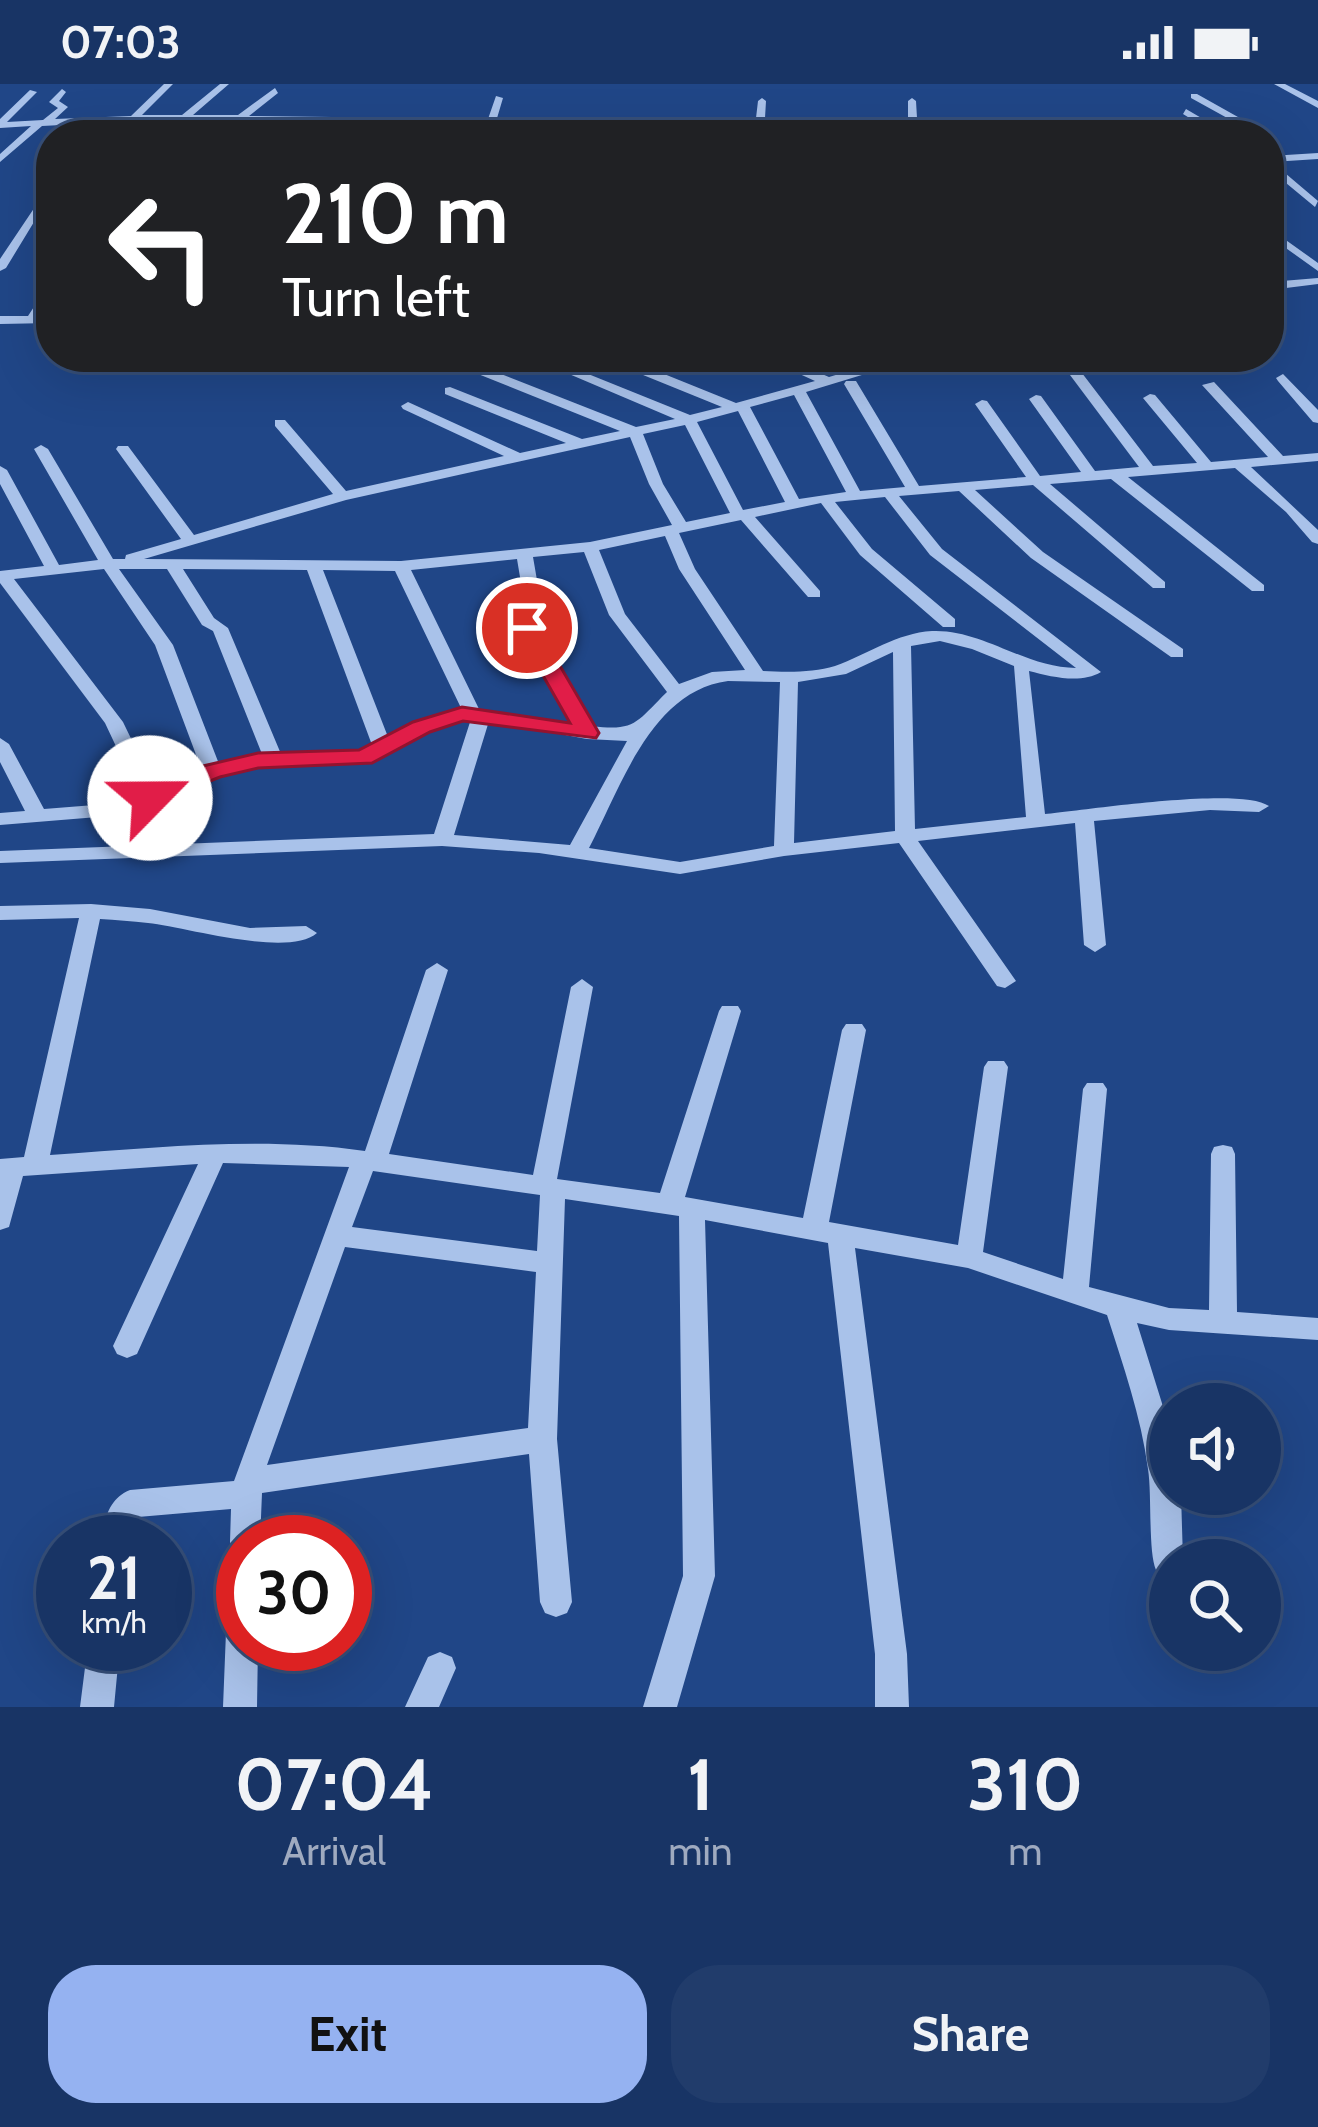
<!DOCTYPE html>
<html lang="en">
<head>
<meta charset="utf-8">
<style>
  body { margin:0; font-family:Cabin,sans-serif; background:#213c6b; color:#f1f3f6; height:100vh; display:flex; flex-direction:column; font-size:45px; white-space:nowrap }
  * { box-sizing:border-box; margin:0 }
  p { font-size:39px; color:#9faabf }
  .icon { flex:none; width:66px; height:66px; fill:none; stroke:currentColor; stroke-width:2; stroke-linecap:round; stroke-linejoin:round }
  .map { position:relative; height:1623px; overflow:hidden }
  .sheet { display:flex; flex-direction:column; background:#183465; flex:1 }
  .sheet>* { flex:none }
  .top-card { position:absolute; left:36px; top:36px; width:1248px; height:252px; border-radius:48px; box-shadow:0 12px 48px #0002,0 0 0 3px #364f79; background:#202124; color:#fff; overflow:hidden }
  .buttons { position:absolute; left:1149px; top:1299px; display:grid; gap:24px }
  .buttons a { display:grid; place-items:center; width:132px; height:132px; border-radius:50%; background:#183465; box-shadow:0 12px 48px #0002,0 0 0 3px #364f79; font-size:60px }
  .speed { position:absolute; left:36px; top:1431px; display:flex; gap:24px; font-size:60px; font-weight:700; text-align:center }
  .speed>* { display:grid; place-content:center; width:156px; height:156px; border-radius:50%; background:#183465; box-shadow:0 12px 48px #0002,0 0 0 3px #364f79; line-height:1 }
  .speed small { font-size:30px; font-weight:400 }
  .speed .limit { border:18px solid #d22; background:#fff; color:#111 }
  .pin { position:absolute; display:grid; place-items:center; width:102px; height:102px; color:#fff; margin:-51px; border:6px solid #fff; border-radius:50%; box-shadow:0 3px 12px #0007 }
  .me { position:absolute; width:132px; margin:-66px; rotate:67deg; stroke-linejoin:round; filter:drop-shadow(0 0 9px #0008) }
  .turn { display:flex; align-items:center; gap:42px; height:252px; padding:0 48px; font-size:54px }
  .turn .icon { width:156px; height:156px; stroke-width:2.5 }
  .turn b { display:block; font-size:84px; line-height:102px }
  .eta { display:flex; justify-content:space-evenly; align-items:center; height:204px; text-align:center }
  .eta b { font-size:72px; font-weight:700; line-height:84px }
  .button { display:flex; gap:24px; margin-top:auto; padding:24px 48px }
  .button a { flex:1; height:138px; border-radius:48px; background:#95b2f1; color:#111; font-size:48px; font-weight:700; line-height:138px; text-align:center }
  .button a+a { background:#213c6b; color:#f1f3f6 }
  .status { display:flex; justify-content:space-between; align-items:center; height:84px; padding:0 60px; background:#183465; direction:ltr }
  .status svg { height:33px; fill:currentColor }
  .map>svg:first-child { display:block }
</style>
</head>
<body>
<div class="status"><b>07:03</b><svg viewBox="0 0 49 12"><path d="M0 12V9h3v3zM5 12V6h3v6zM10 12V3h3v9zM15 12V0h3v12zM26 1h20v11H26zM47 4h2v5h-2z"/></svg></div>
<div class="map">
<svg width="1318" height="1623" viewBox="0 0 1318 1623">
  <rect width="100%" height="100%" fill="#204687"/>
  <g fill="none" stroke-linecap="round" stroke-linejoin="round">
    <path fill="#a9c2ea" fill-rule="evenodd" d="M 164,0 L 173,0 L 142,31 L 182,31 L 220,0 L 229,0 L 193,31 L 238,31 L 275,4 L 278,9 L 249,32 L 488,35 L 496,12 L 503,14 L 492,51 L 483,50 L 486,41 L 243,37 L 225,51 L 214,51 L 231,37 L 159,36 L 42,42 L 0,78 L 0,70 L 31,42 L 0,44 L 0,35 L 30,6 L 37,8 L 7,38 L 43,36 L 58,24 L 49,18 L 62,5 L 66,8 L 59,17 L 68,23 L 55,35 L 131,32 Z
      M 1274,0 L 1285,0 L 1318,17 L 1318,24 Z
      M 1191,10 L 1197,10 L 1270,51 L 1258,51 L 1191,14 Z
      M 762,14 L 766,17 L 764,51 L 754,51 L 758,17 Z
      M 912,14 L 916,17 L 918,51 L 908,51 L 908,17 Z
      M 1186,25 L 1227,49 L 1229,51 L 1217,51 L 1183,30 Z
      M 1318,69 L 1318,75 L 1272,78 L 1318,117 L 1315,123 L 1269,85 L 1269,72 Z
      M 51,99 L 51,110 L 6,184 L 0,187 L 0,175 Z
      M 1269,144 L 1318,179 L 1318,187 L 1269,152 Z
      M 1318,194 L 1318,200 L 1269,206 L 1269,198 Z
      M 51,201 L 51,214 L 40,232 L 51,231 L 51,239 L 0,240 L 0,232 L 28,232 L 47,203 Z
      M 488,273 L 501,273 L 501,274 L 495,278 Z
      M 529,273 L 546,273 L 690,331 L 722,323 L 611,278 L 611,273 L 622,273 L 736,319 L 815,297 L 793,287 L 711,277 L 705,273 L 796,279 L 829,293 L 849,287 L 812,273 C 831,273 844,282 861,283 C 875,284 901,273 921,273 L 806,308 L 860,407 L 905,403 L 844,300 L 846,297 L 856,297 L 919,402 L 1026,393 L 975,320 L 982,316 L 987,317 L 1040,392 L 1081,388 L 1029,315 L 1036,311 L 1041,312 L 1095,387 L 1139,383 L 1061,279 L 1067,275 L 1072,276 L 1153,382 L 1197,379 L 1143,314 L 1150,310 L 1155,311 L 1211,378 L 1268,373 L 1202,301 L 1214,298 L 1283,372 L 1318,369 L 1318,377 L 1251,383 L 1318,446 L 1318,460 L 1312,458 L 1286,428 L 1235,384 L 1128,393 L 1264,501 L 1264,507 L 1252,507 L 1111,395 L 1050,400 L 1165,498 L 1165,504 L 1153,504 L 1033,401 L 975,406 L 1043,468 L 1183,565 L 1183,573 L 1171,573 L 1031,474 L 959,407 L 899,412 L 942,465 L 1101,588 C 1081,600 1052,593 1029,587 L 1045,730 C 1086,726 1241,702 1269,722 L 1259,728 L 1210,726 L 1094,737 L 1106,861 L 1095,868 L 1084,861 L 1075,739 L 918,757 L 1016,897 L 1005,904 L 997,902 L 899,759 L 784,772 L 680,790 L 539,769 L 442,762 L 0,779 L 0,767 L 434,750 L 471,635 L 428,647 L 371,677 L 258,682 L 218,691 L 160,714 L 157,718 L 110,732 L 0,741 L 0,729 L 25,727 L 0,678 L 0,654 L 9,660 L 44,725 L 107,720 L 138,709 L 105,639 L 0,499 L 0,487 L 44,482 L 0,400 L 0,382 L 7,386 L 59,481 L 98,476 L 34,365 L 41,361 L 48,365 L 113,475 L 125,475 L 126,471 L 181,455 L 116,365 L 118,362 L 128,362 L 194,451 L 333,410 L 275,342 L 275,336 L 285,336 L 346,407 L 504,372 L 403,325 L 401,322 L 408,318 L 520,369 L 566,359 L 445,310 L 445,304 L 450,303 L 582,355 L 620,347 L 473,288 L 473,282 L 478,281 L 636,343 L 675,335 ZM 794,311 L 846,408 L 799,415 L 750,323 ZM 738,327 L 785,418 L 743,426 L 697,338 ZM 685,341 L 730,429 L 686,438 L 663,400 L 643,350 ZM 630,353 L 649,400 L 672,441 L 590,458 L 401,477 L 144,475 L 346,416 ZM 885,413 L 930,471 L 1076,584 C 1025,584 983,545 932,547 C 897,549 868,570 835,582 C 813,589 785,588 763,587 L 695,485 L 679,449 L 741,436 L 808,513 L 820,513 L 820,507 L 755,433 L 821,419 L 860,471 L 943,543 L 955,543 L 955,535 L 872,465 L 835,418 ZM 665,452 L 679,485 L 745,586 L 712,588 L 679,600 L 625,530 L 599,466 ZM 584,468 L 609,531 L 667,608 C 637,637 636,648 592,642 L 517,511 L 538,502 L 533,473 ZM 517,475 L 521,499 L 499,509 L 572,639 L 479,625 L 411,486 ZM 104,485 L 155,561 L 201,684 L 154,702 L 123,638 L 14,495 ZM 119,485 L 167,485 L 202,541 L 213,547 L 262,670 L 219,680 L 173,561 ZM 183,485 L 307,486 L 372,661 L 360,667 L 281,670 L 228,544 L 214,534 ZM 323,486 L 395,487 L 462,626 L 414,639 L 388,653 ZM 940,557 L 972,565 L 1014,582 L 1026,733 L 915,745 L 911,562 ZM 893,568 L 895,747 L 794,759 L 798,598 L 846,590 ZM 728,597 L 780,598 L 774,762 L 680,778 L 589,764 C 621,703 651,607 728,597 ZM 489,637 L 587,655 L 627,657 L 570,761 L 454,751 Z
      M 1111,273 L 1123,273 L 1123,274 L 1117,278 Z
      M 1283,290 L 1318,326 L 1318,339 L 1313,338 L 1278,297 L 1276,294 Z
      M 91,820 L 150,825 L 250,844 L 306,842 L 317,849 C 288,874 186,843 148,839 C 132,837 116,836 100,835 L 50,1071 C 154,1064 261,1052 365,1067 L 426,886 L 437,879 L 448,886 L 389,1070 L 533,1091 L 571,903 L 582,895 L 593,903 L 557,1095 L 660,1109 L 719,927 L 722,922 L 738,922 L 741,927 L 685,1113 L 803,1134 L 842,946 L 846,940 L 862,940 L 866,946 L 829,1138 L 958,1161 L 984,983 L 988,977 L 1004,977 L 1008,983 L 983,1168 L 1063,1195 L 1083,1005 L 1087,999 L 1103,999 L 1107,1005 L 1089,1203 L 1169,1224 L 1209,1226 L 1211,1070 L 1214,1063 L 1223,1061 L 1232,1063 L 1235,1070 L 1237,1228 L 1318,1234 L 1318,1256 L 1169,1246 L 1137,1239 L 1170,1345 L 1170,1410 L 1181,1410 L 1183,1476 L 1170,1476 L 1170,1489 L 1167,1491 L 1156,1486 C 1148,1468 1152,1410 1148,1385 C 1141,1332 1123,1281 1107,1231 L 968,1184 L 855,1164 L 907,1570 L 909,1623 L 875,1623 L 875,1570 L 828,1159 L 705,1136 L 715,1492 L 677,1623 L 643,1623 L 683,1492 L 679,1132 L 565,1115 L 557,1355 L 572,1518 L 567,1529 L 556,1533 L 545,1529 L 540,1518 L 529,1370 L 262,1409 L 260,1458 L 243,1458 L 243,1471 L 234,1468 L 230,1458 L 231,1425 L 138,1433 L 134,1440 L 132,1458 L 102,1458 C 104,1436 108,1415 130,1406 L 234,1397 L 349,1083 L 223,1079 L 137,1270 L 127,1274 L 117,1270 L 113,1262 L 198,1080 L 23,1092 L 9,1143 L 0,1146 L 0,1075 L 24,1073 L 79,834 L 0,836 L 0,822 ZM 373,1087 L 540,1111 L 537,1167 L 352,1143 ZM 345,1163 L 536,1188 L 528,1344 L 267,1381 Z
      M 243,1508 L 243,1560 L 258,1560 L 257,1623 L 223,1623 L 227,1523 L 232,1512 Z
      M 88,1560 L 120,1560 L 114,1623 L 80,1623 Z
      M 440,1568 L 452,1573 L 456,1584 L 439,1623 L 405,1623 L 428,1573 Z"/>
  </g>
  <path fill="#e11d48" stroke="#92132f" stroke-width="3" d="M 527,538 L 538,544 L 599,649 L 596,654 L 463,637 L 430,648 L 372,679 L 258,684 L 220,693 L 150,721 L 137,714 L 203,682 L 258,669 L 359,666 L 413,638 L 462,623 L 570,639 L 516,544 Z"/>
</svg>
<div class="buttons">
<a><svg class="icon" aria-label="sound" viewBox="0 0 24 24"><path d="M4 9h4l5-4v14l-5-4H4zM17 9q2 3 0 6"/></svg></a>
<a><svg class="icon" aria-label="search" viewBox="0 0 24 24"><circle cx="10" cy="10" r="6"/><path d="M15 15l6 6"/></svg></a>
</div>
<div class="speed"><div>21<small>km/h</small></div><div class="limit">30</div></div>
<div class="pin" style="left:527px;top:544px;background:#d93025"><svg class="icon" aria-label="arrive" viewBox="0 0 24 24"><path d="M6 21V4h12l-3 4 3 4H6"/></svg></div>
<svg class="me" style="left:150px;top:714px" viewBox="-20 -20 40 40"><circle r="19" fill="#fff"/><path d="M0-13L10 11 0 6-10 11z" fill="#e11d48"/></svg>
<div class="top-card">
<div class="turn"><svg class="icon" aria-label="left" viewBox="0 0 24 24"><path d="M17 20v-9H6M10 6l-5 5 5 5"/></svg><div><b>210 m</b>Turn left</div></div>
</div>
</div>
<section class="sheet">
<div class="eta">
<div><b>07:04</b><p>Arrival</p></div>
<div><b>1</b><p>min</p></div>
<div><b>310</b><p>m</p></div>
</div>
<div class="button"><a>Exit</a><a>Share</a></div>
</section>
</body>
</html>
